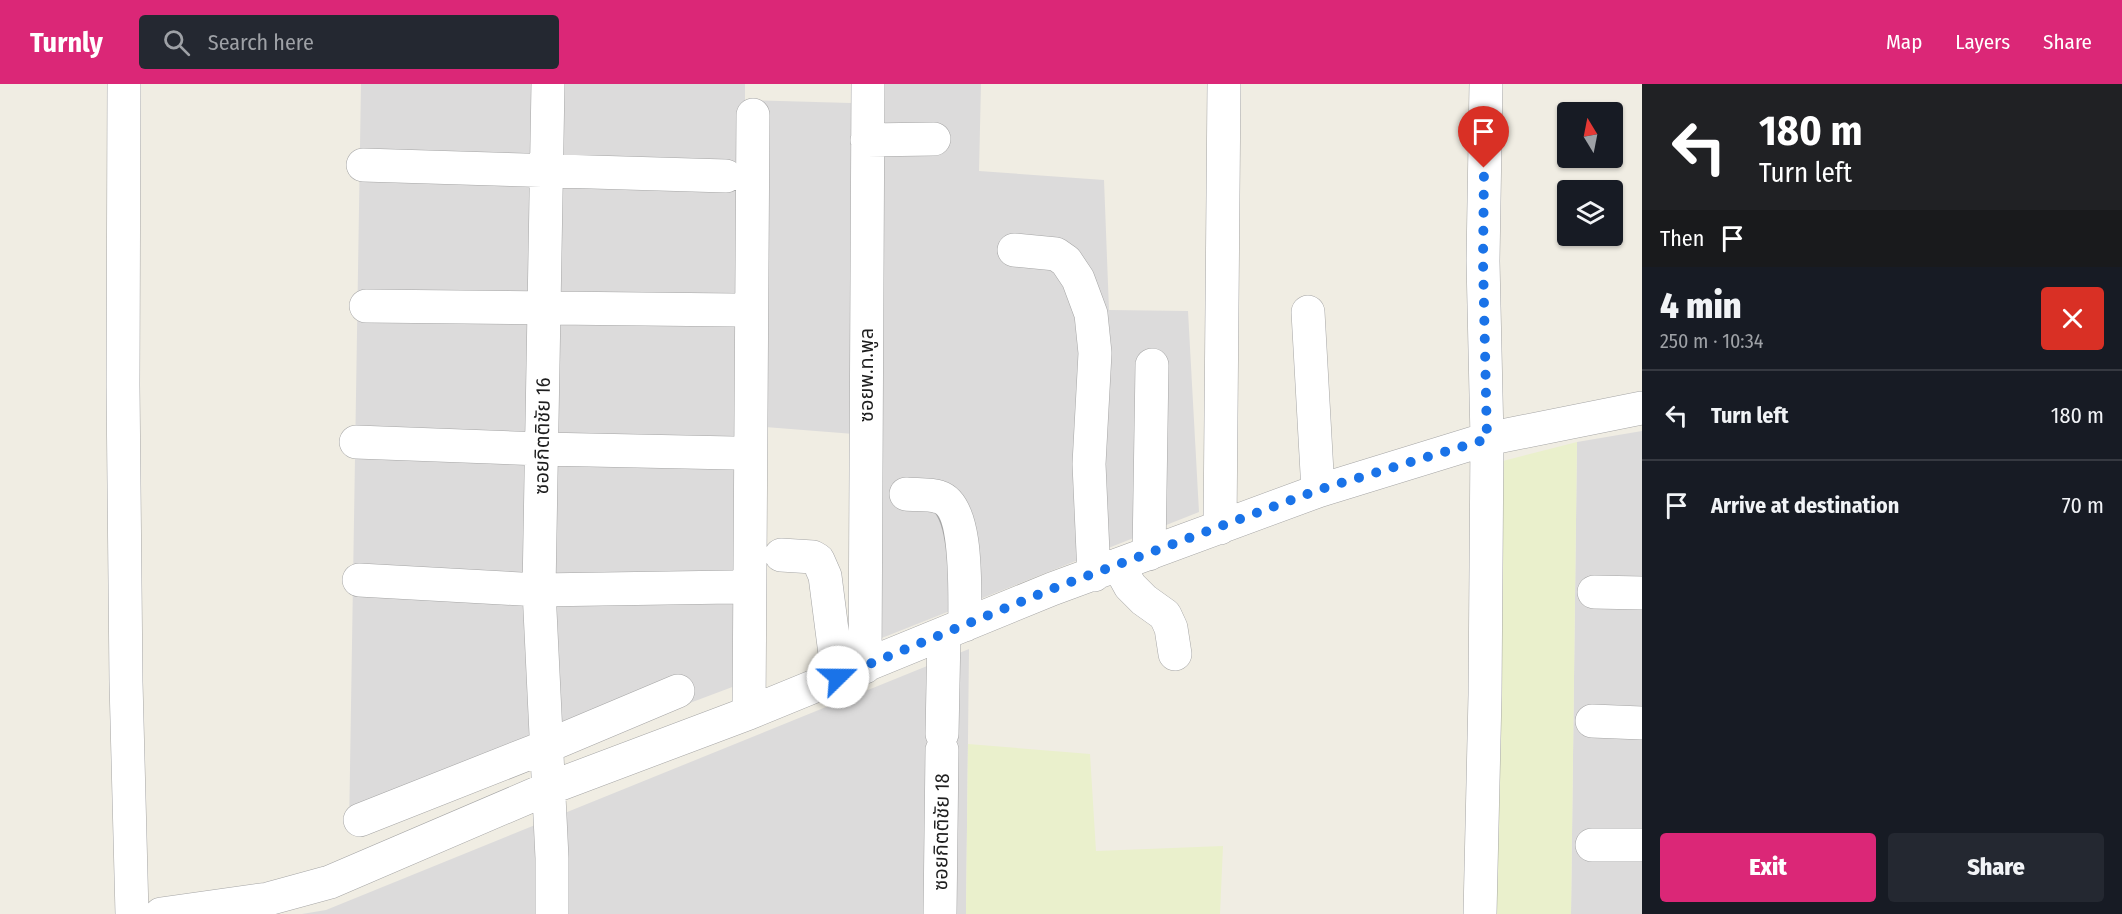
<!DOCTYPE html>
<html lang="en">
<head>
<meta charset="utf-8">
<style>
  body { margin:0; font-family:"Fira Sans Condensed","Noto Sans Thai",sans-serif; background:#242831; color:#f1f3f6; height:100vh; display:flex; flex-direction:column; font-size:22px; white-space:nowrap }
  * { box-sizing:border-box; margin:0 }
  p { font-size:20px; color:#9ea1a6 }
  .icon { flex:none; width:33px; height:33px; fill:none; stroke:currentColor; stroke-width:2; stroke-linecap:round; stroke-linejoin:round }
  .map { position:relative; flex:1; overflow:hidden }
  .sheet { display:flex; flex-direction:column; background:#171b24; width:480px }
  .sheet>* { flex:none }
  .banner { background:#202124; color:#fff; overflow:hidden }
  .needle { width:39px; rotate:350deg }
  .fabs { position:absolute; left:1557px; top:18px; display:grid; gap:12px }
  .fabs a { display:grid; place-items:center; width:66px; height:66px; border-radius:6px; background:#171b24; box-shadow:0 2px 4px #0004; font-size:30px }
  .pin { position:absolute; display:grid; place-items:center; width:51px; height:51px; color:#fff; margin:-62px -26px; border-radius:50% 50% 50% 0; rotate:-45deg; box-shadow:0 0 6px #0007 }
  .pin .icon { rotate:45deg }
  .me { position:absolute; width:66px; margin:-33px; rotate:68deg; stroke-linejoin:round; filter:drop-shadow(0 0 4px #0008) }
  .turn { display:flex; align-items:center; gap:21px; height:126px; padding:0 18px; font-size:27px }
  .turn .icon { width:78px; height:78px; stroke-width:2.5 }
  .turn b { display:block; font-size:42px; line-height:51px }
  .then { display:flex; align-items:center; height:57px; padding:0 18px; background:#0003; gap:12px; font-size:22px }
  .round { display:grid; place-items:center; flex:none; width:63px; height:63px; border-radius:6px; background:#242831 }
  .overview { display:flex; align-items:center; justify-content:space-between; height:102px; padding:0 18px }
  h1 { font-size:36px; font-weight:800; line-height:45px }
  .button { display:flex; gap:12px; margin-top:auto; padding:12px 18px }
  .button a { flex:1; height:69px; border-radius:6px; background:#db2777; color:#fff; font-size:24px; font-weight:800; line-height:69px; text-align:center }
  .button a+a { background:#242831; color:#f1f3f6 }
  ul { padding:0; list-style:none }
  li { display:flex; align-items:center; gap:18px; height:90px; padding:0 18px; border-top:2px solid #363941 }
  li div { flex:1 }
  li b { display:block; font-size:22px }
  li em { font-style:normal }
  header { display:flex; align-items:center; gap:36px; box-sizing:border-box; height:84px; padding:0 30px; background:#db2777; color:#fff }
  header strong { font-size:28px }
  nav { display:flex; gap:33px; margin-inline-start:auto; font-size:21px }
  .search { width:420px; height:54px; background:#242831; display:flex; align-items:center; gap:15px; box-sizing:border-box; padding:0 21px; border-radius:6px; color:#9ea1a6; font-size:22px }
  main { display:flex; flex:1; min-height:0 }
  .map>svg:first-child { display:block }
</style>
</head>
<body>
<header>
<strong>Turnly</strong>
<div class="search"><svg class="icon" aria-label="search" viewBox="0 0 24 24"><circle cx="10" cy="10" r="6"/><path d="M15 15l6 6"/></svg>Search here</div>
<nav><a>Map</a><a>Layers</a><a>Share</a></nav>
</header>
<main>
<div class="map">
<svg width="1642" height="830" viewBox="0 0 1642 830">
  <rect width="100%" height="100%" fill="#f0ede3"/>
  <path fill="#dcdbdb" d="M 361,0 L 745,0 L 745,16 L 851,19 L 853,0 L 981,0 L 979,87 L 1104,96 L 1109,226 L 1188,227 L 1199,428 L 849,567 L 854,350 L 740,341 L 735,602 L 349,747 Z
    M 1642,347 L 1642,830 L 1571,830 L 1577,358 Z
    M 969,565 L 966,830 L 302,830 L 326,826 Z"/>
  <path fill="#eaf0cc" d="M 1577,358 L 1571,830 L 1494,830 L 1499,378 Z
    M 968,660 L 1090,670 L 1096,767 L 1223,762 L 1220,830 L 966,830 Z"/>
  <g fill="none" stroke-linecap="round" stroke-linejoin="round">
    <defs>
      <path id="minor" d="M 124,0 L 123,301 L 126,598 L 132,830
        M 548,0 L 539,506 L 552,774 L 552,830
        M 867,56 L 934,55
        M 363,81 L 726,92
        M 1014,166 L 1056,170 L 1066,177 L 1078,195 L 1091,230 L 1095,269 L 1089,380 L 1094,491
        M 366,222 L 734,226
        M 1308,228 L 1318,407
        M 356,358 L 542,365 L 733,369
        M 906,410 C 916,411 930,410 939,413 C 970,422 964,513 965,541
        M 1220,444 L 1224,0
        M 1149,470 L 1152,281
        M 781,471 L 813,473 L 818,476 L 825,492 L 838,593
        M 1119,482 L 1130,502 L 1144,516 L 1165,531 L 1171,544 L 1175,570
        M 359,496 L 539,506 L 733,503
        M 1594,508 L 1642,509
        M 865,583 L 868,0
        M 749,629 L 753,31
        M 1592,637 L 1642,639
        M 942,650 L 944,550
        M 360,736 L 545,663 L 678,607
        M 1592,761 L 1642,761
        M 161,830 L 268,815 L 330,798 L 547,705 L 749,629 L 1052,505 L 1318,407 L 1487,355 L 1642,324
        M 940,830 L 942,666
        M 1480,830 L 1485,611 L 1487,355 L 1483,177 L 1486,0"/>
    </defs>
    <use href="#minor" stroke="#a5a5a5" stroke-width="34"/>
    <use href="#minor" stroke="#fff" stroke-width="33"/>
  </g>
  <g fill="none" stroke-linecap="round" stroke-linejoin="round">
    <path stroke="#1a73e8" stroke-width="10" stroke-dasharray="0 18" d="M 838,593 L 1052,505 L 1318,406 L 1487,355 L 1483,177 L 1484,84"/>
  </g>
  <g text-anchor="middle" stroke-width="5" stroke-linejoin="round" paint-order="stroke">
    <g font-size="20" fill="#1e1e1e" stroke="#fff">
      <text transform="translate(866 291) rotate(-90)" y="7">ซอยพ.ท.พูล</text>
      <text transform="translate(542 352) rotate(-89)" y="7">ซอยกิตติชัย 16</text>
      <text transform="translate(941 748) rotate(-89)" y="7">ซอยกิตติชัย 18</text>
    </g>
  </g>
</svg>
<div class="fabs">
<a><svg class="needle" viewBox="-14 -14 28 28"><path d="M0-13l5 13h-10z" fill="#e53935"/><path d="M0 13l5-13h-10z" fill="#9ea1a6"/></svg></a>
<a><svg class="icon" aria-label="layers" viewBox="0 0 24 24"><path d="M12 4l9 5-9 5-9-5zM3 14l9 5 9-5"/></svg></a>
</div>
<div class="pin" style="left:1484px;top:84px;background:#d93025"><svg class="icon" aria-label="arrive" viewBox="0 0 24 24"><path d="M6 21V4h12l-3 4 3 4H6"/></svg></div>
<svg class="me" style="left:838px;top:593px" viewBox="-20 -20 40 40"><circle r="19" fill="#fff"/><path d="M0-13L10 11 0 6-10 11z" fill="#1a73e8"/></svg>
</div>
<section class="sheet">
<div class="banner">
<div class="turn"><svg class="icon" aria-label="left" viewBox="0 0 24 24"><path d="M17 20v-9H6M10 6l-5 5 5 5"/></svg><div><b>180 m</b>Turn left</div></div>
<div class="then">Then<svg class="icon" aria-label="arrive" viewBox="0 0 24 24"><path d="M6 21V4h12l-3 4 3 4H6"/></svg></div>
</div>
<div class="overview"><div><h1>4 min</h1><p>250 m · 10:34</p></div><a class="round" style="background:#d93025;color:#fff"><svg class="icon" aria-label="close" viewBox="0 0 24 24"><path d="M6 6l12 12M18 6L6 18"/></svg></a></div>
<ul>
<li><svg class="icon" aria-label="left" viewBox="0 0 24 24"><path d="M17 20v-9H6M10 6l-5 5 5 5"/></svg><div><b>Turn left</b></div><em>180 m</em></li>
<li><svg class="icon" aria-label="arrive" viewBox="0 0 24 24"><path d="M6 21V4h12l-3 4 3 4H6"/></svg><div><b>Arrive at destination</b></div><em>70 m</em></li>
</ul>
<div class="button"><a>Exit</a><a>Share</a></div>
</section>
</main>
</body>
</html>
